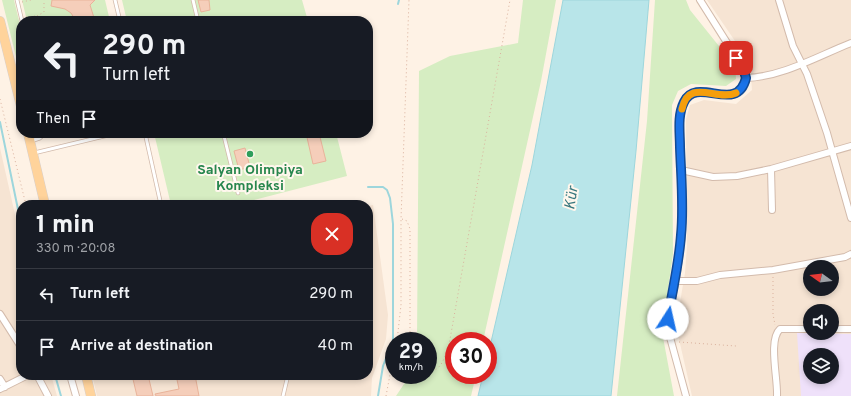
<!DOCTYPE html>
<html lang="en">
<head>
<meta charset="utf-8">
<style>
  body { margin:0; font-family:Overpass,sans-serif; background:#242831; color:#f1f3f6; height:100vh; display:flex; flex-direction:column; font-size:15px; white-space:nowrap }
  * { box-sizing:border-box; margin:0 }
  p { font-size:13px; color:#9ea1a6 }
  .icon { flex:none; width:22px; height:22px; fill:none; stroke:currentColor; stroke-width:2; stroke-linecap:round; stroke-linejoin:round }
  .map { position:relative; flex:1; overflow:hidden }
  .sheet { position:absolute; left:16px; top:200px; width:357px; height:180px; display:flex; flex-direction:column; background:#171b24; border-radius:16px; box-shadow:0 2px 6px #0003 }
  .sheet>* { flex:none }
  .guide { position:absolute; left:16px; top:16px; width:357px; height:122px; border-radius:16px; box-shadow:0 2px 6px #0003; background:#171b24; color:#f1f3f6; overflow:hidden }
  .needle { width:26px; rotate:284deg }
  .buttons { position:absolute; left:803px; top:260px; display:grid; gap:8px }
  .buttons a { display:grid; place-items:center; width:36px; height:36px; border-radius:50%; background:#171b24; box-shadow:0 2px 6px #0003; font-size:20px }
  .speed { position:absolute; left:385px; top:332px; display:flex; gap:8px; font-size:20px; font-weight:700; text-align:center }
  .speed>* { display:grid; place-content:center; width:52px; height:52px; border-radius:50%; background:#171b24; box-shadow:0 2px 6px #0003; line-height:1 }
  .speed small { font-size:10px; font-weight:400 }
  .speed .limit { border:6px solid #d22; background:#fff; color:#111 }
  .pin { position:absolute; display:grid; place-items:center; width:34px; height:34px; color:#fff; margin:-17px; border-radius:8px; box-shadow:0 2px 6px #0006 }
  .me { position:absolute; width:44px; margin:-22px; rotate:10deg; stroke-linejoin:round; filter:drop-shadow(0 0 3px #0008) }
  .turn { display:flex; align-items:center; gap:14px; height:84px; padding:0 20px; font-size:18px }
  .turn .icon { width:52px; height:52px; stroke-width:2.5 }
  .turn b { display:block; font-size:28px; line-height:34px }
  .then { display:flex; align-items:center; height:38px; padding:0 20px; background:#0003; gap:8px; font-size:15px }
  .round { display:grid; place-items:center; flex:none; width:42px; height:42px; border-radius:16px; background:#242831 }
  .headline { display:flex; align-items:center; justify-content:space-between; height:68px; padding:0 20px }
  h1 { font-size:24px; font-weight:800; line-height:30px }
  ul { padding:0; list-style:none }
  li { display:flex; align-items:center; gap:12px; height:52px; padding:0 20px; border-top:1px solid #363941 }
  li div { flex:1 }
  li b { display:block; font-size:15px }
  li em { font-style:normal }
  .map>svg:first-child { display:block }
</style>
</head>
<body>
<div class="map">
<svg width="851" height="396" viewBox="0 0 851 396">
  <rect width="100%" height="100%" fill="#fef2e5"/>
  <path fill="#f6e4d3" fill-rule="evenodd" d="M 707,0 L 851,0 L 851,396 L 692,396 L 676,326 L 685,273 L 687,246 L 686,119 L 690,105 L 704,100 L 736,104 L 752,90 L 750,63 ZM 810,267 L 832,267 L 832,289 L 810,289 ZM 810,311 L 832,311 L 832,333 L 810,333 ZM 810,355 L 832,355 L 832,377 L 810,377 Z
    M 0,148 L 21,241 L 21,375 L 51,375 L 57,396 L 0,396 Z
    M 373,205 L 388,315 L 386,339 L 372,378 L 371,396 L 97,396 L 92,375 L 368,375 L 368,206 Z"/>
  <path fill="#efe1fa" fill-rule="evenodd" d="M 797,333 L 851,334 L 851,396 L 801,396 ZM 810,355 L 832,355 L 832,377 L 810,377 Z"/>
  <path fill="#d6edc2" d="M 2,0 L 14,0 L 21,29 L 21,77 Z
    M 22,0 L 105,0 L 110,21 L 27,21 Z
    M 122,0 L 302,0 L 308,21 L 127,21 Z
    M 523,0 L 556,0 L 541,81 L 483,341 L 454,341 L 454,375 L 476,375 L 471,396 L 396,396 L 410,375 L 428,375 L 428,341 L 417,341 L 419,71 L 450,56 L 518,43 Z
    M 655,0 L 686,0 L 690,10 L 735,66 L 736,79 L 726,86 L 691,84 L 678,91 L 672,105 L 673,254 L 662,332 L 674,396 L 617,396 L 647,121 Z
    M 154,133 L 336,133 L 347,176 L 235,205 L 171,205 Z"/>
  <path fill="#b8e5e9" stroke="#9dd6dc" d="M 563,0 L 649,0 L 636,151 L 611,396 L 478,396 L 483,375 L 488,375 L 488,355 L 532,165 Z"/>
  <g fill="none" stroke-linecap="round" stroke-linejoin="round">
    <path stroke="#9dd6dc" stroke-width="2" d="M 398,4 L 399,0
      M 0,122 L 21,224
      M 368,187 L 383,187 L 387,190 L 390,198 L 393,224 L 393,340 L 383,366 L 378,396
      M 55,375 L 61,396"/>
  </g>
  <path fill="#f5ceba" stroke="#e9b39a" d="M 52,0 L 95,0 L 90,5 L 95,21 L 76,21 L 71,13 L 65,9 L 51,6 Z
    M 198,0 L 209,0 L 210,10 L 201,12 Z
    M 306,133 L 319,133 L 326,161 L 313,164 Z
    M 245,148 L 250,167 L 239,170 L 234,151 Z
    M 132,375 L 148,375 L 153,396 L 137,396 Z
    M 176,375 L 195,375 L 199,396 L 156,396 L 155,394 L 179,389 Z"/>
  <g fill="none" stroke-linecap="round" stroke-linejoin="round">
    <defs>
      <path id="lane" d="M 17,0 L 22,21
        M 115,0 L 120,21
        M 193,0 L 198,21
        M 145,133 L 161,205
        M 222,133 L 224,136 L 238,193
        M 31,141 L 40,138 L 45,133
        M 34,153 L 117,133
        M 283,396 L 288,375"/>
      <path id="street" d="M 779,0 L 793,46 L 807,74 L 827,133 L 851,218
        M 746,78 C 782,77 818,56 851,43
        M 771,169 L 772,210
        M 681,170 L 713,177 L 737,176 L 771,169 L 851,146
        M 676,281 L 697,281 L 720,275 L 773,270 L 845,257 L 851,254
        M 0,314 L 21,347
        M 832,329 L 851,329
        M 37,375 L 48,396
        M 70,375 L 76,396
        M 0,379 L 5,387
        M 0,389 L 28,375
        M 686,396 L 668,330 L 670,306 L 676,281 L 682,235 L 680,117 C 682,110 682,102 688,97 C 705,80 737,113 746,78 L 743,68 L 700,0
        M 777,396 C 778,379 768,340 780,329 L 810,329"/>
      <path id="primary" d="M 0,21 L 21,106
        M 28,133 L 45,205
        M 86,375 L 91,396"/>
    </defs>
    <use href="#lane" stroke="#d3bbac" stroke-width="4.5"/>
    <use href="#street" stroke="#d3bbac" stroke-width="8"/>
    <use href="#primary" stroke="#d9d0cc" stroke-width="10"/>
    <path stroke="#dab19d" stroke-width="1" stroke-dasharray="1 3" stroke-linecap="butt" d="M 22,2 L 31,0
      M 37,16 L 44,12 L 44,0
      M 26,17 L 36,16 L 40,21
      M 0,99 L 26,205
      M 402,219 L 407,221 L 410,229 L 410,341
      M 773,277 L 773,314 L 775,325
      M 397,341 L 401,305 L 401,219 L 409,0
      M 679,342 L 736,346
      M 428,372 C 442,371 445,356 449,345 L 510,0
      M 386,396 L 394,353"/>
    <use href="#lane" stroke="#fff" stroke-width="3"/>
    <use href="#street" stroke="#fff" stroke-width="6"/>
    <use href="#primary" stroke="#ffd39b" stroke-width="9"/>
  </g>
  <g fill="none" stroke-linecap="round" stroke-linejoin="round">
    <defs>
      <path id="route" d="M 668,319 C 672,291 679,264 681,235 C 684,207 681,176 680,147 C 680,133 677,116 684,102 C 697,75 737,115 746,78 L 743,68 L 736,58"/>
    </defs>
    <use href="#route" stroke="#114b97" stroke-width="10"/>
    <use href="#route" stroke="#1a73e8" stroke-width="7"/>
    <path stroke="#f59e0b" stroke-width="7" d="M 682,109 C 689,77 717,102 736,93"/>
  </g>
  <circle fill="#2e9e5b" stroke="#fff7ed" stroke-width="1.5" cx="250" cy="154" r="4"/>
  <g text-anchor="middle" stroke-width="4" stroke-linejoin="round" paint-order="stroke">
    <g font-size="14" font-weight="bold" fill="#27864d" stroke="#fff7ed">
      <text x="250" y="174">Salyan Olimpiya<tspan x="250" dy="16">Kompleksi</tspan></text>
    </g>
    <g font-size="15" font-style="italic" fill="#3a787f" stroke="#fff7ed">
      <text transform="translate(571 198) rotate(-81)" y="5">Kür</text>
    </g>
  </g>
</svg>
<div class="buttons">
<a><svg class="needle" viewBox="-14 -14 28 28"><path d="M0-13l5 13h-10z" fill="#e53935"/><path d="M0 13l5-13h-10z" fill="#9ea1a6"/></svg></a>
<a><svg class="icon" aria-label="sound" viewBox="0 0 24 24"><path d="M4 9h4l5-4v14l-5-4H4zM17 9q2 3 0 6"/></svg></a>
<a><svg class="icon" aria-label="layers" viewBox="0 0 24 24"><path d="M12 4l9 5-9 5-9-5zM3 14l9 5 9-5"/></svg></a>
</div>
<div class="speed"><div>29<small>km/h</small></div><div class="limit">30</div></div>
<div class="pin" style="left:736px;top:58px;background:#d93025"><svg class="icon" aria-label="arrive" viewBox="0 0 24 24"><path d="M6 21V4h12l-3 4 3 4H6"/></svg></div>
<svg class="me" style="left:668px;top:319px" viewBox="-20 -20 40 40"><circle r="19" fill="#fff"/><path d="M0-13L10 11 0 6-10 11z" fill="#1a73e8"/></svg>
<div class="guide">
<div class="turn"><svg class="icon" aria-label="left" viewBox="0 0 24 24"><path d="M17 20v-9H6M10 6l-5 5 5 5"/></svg><div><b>290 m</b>Turn left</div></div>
<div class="then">Then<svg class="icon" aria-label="arrive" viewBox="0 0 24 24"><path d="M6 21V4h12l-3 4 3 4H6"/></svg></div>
</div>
<section class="sheet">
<div class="headline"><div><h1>1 min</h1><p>330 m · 20:08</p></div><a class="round" style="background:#d93025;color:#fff"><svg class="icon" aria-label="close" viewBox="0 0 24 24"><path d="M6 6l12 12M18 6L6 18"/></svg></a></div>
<ul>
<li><svg class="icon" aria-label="left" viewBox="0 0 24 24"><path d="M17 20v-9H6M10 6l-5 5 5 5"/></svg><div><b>Turn left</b></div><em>290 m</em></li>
<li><svg class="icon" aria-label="arrive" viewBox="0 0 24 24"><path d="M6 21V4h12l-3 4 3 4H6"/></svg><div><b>Arrive at destination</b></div><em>40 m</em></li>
</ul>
</section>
</div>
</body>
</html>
